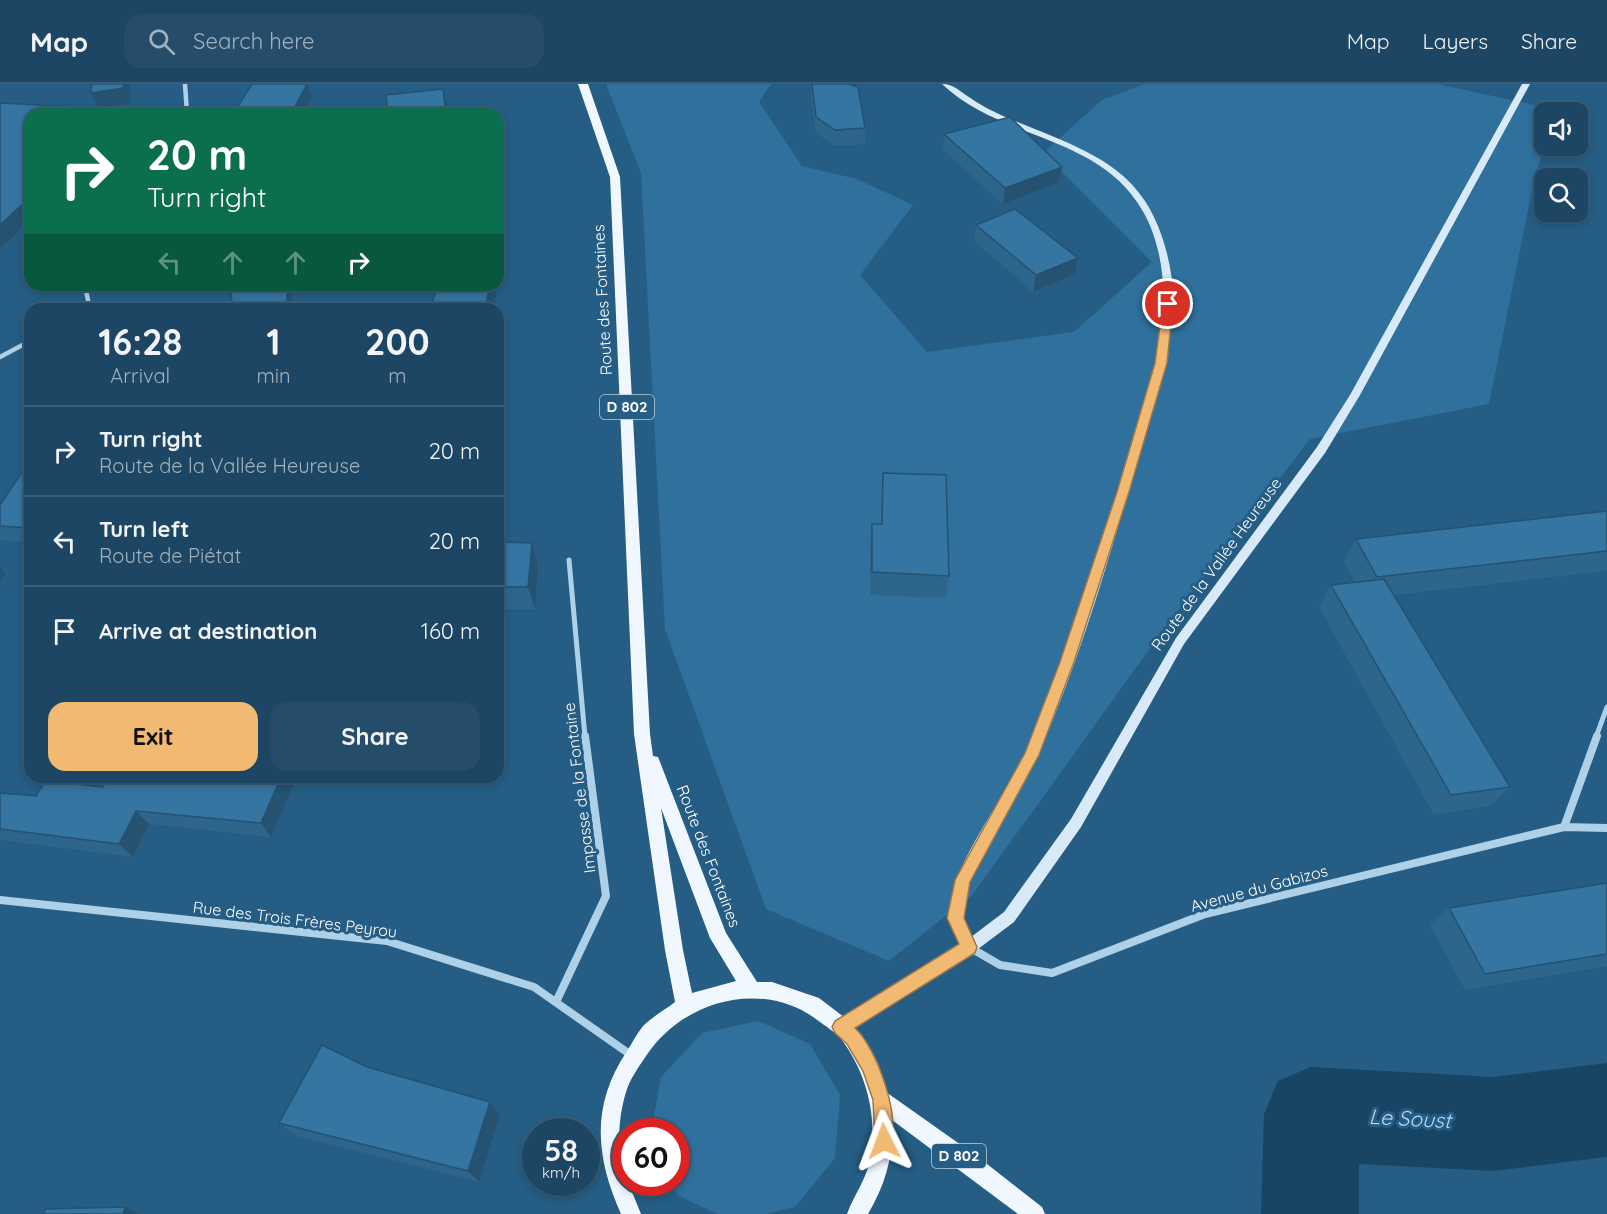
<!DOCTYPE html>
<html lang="en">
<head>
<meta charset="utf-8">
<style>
  body { margin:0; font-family:Quicksand,sans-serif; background:#254d69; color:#f1f3f6; height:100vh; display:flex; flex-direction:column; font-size:22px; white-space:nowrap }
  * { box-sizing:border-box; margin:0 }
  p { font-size:20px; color:#a0b1be }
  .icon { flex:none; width:33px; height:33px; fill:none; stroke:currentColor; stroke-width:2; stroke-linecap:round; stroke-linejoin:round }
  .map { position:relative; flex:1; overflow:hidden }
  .side { position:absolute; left:24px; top:219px; width:480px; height:480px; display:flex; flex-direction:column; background:#1c4663; border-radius:18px; box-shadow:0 3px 9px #0003,0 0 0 2px #3a5e78 }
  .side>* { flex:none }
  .banner { position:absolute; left:24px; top:24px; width:480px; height:183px; border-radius:18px; box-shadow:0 3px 9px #0003,0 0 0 2px #3a5e78; background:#0b6e4f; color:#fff; overflow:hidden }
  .controls { position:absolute; left:1534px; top:18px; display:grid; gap:12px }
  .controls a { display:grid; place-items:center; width:54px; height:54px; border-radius:12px; background:#1c4663; box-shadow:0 3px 9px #0003,0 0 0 2px #3a5e78; font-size:30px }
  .speed { position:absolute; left:522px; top:1034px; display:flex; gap:12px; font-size:30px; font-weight:700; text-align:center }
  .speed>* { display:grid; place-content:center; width:78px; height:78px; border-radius:50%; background:#1c4663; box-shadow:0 3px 9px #0003,0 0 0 2px #3a5e78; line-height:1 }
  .speed small { font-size:15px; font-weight:400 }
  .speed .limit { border:9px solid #d22; background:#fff; color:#111 }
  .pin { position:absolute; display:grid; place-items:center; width:51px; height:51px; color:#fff; margin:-26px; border:3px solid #fff; border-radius:50%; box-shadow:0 2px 6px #0007 }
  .me { position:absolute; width:66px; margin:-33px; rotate:357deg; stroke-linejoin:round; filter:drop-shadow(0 0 4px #0008) }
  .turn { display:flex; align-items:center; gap:21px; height:126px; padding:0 24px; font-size:27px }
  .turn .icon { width:78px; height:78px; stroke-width:2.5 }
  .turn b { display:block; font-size:42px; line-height:51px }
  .lanes { display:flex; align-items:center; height:57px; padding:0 24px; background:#0003; justify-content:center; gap:30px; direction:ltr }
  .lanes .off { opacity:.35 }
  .eta { display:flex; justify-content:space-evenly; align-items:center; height:102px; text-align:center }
  .eta b { font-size:36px; font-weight:800; line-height:42px }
  .action { display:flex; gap:12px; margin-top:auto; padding:12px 24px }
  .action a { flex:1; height:69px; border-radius:18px; background:#f2b972; color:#111; font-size:24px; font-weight:800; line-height:69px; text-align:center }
  .action a+a { background:#254d69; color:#f1f3f6 }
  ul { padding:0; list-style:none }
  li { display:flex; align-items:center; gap:18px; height:90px; padding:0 24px; border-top:2px solid #3a5e78 }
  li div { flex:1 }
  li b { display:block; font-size:22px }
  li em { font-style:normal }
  header { display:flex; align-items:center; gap:36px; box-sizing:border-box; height:84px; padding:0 30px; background:#1c4663; border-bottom:2px solid #3a5e78 }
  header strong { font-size:28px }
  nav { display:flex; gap:33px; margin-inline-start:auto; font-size:21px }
  .search { width:420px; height:54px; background:#254d69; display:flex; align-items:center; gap:15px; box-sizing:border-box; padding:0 21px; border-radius:18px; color:#a0b1be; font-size:22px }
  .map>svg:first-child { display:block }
</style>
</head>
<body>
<header>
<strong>Map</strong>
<div class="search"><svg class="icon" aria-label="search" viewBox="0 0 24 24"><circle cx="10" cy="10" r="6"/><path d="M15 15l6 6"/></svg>Search here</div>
<nav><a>Map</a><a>Layers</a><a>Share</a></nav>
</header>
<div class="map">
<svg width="1607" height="1130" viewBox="0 0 1607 1130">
  <rect width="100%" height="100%" fill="#255d84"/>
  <path fill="#2f709c" d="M 606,0 L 771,0 L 759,18 L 802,82 L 857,95 L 913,121 L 860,191 L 927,268 L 1074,248 L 1152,178 L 1043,69 L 1102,16 L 1144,0 L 1438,0 L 1553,25 L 1552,28 L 1545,28 L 1545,56 L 1532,106 L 1489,320 L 1310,355 L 1167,541 L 973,810 L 889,877 L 766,825 L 665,545 L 641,89 Z
    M 758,937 L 810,960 L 840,1011 L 835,1074 L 795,1123 L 766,1130 L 717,1130 L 677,1111 L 671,1098 L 676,1098 L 676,1047 L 651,1047 L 661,993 L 702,949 Z"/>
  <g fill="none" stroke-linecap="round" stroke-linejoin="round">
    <path fill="#194564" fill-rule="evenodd" d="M 1607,979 L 1607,1073 L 1494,1087 L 1359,1080 L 1359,1130 L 1261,1130 L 1264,1030 L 1278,997 L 1311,983 L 1494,993 Z"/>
    <path stroke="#aed1e8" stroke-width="4.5" d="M 185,0 L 187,30
      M 90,201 L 86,207 L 90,225
      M 0,273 L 30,257"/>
    <path stroke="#aed1e8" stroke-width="5" d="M 569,476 L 585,653
      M 1596,653 L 1607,623"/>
    <path stroke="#aed1e8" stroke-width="8" d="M 1564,743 L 1597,652
      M 0,816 L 387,857 L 534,903 L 631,971
      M 969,863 L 1000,881 L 1052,889 L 1205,830 L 1564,743 L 1607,744
      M 556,918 L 606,812 L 585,652"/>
    <path fill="#d8eaf7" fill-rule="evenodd" d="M 942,0 C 954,0 959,7 969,13 C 994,31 1024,40 1052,52 C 1100,72 1138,92 1158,142 C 1168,167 1174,195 1173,222 C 1170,282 1149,339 1132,396 C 1105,487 1078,581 1039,668 C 1021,709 959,792 963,834 C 964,841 968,847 971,853 L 1004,828 L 1071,735 L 1176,554 L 1317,363 L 1350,311 L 1522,0 L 1530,0 L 1360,311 L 1325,369 L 1184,560 L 1081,743 L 1014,838 L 974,868 L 841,950 L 836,948 L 834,943 L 836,938 L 960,861 C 956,852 949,842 949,832 C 948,784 1007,712 1027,666 C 1066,579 1094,486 1121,395 C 1139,338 1161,281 1163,221 C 1165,187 1157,146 1137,118 C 1092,51 998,54 942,0 Z"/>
    <path fill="#f0f7fe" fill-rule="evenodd" d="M 578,0 L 588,0 L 620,93 L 650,650 L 653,672 L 658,673 L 660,678 L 726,849 L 757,898 L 772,898 L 819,914 L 853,940 L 878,979 L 886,1008 L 978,1073 L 1042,1123 L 1045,1130 L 1018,1130 L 892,1036 C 894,1070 886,1100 868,1130 L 847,1130 C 854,1111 866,1096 870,1076 C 878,1034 867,989 841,955 C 836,949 827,943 820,938 C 764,894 684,915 646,972 C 638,984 630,995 626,1008 C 621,1025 618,1044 620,1062 C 622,1074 626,1086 626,1098 L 628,1098 L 641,1130 L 621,1130 C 595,1072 591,1021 627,967 C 633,958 638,947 645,940 C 654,932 666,925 675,918 L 665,866 L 634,650 L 610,93 ZM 661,724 L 710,854 L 736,897 L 692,909 L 683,866 Z"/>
  </g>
  <path fill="#2e658a" d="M 811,0 L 865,44 L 865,60 L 835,62 L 816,49 L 811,13 Z
    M 944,50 L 1058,99 L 1003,120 L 943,66 Z
    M 976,141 L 1078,174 L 1075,190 L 1033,208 L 974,157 Z
    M 30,381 L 30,458 L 0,456 L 0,421 Z
    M 883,389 L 949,492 L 946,514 L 870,511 L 870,463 L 872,440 L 881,440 Z
    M 1607,427 L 1607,487 L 1394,511 L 1510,703 L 1490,722 L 1434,731 L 1319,523 L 1331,501 L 1355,498 L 1344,477 L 1356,455 Z
    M 498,458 L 532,459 L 538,482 L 535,525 L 498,525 Z
    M 297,693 L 271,753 L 149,740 L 133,773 L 0,756 L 0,709 L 36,712 L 103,703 Z
    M 1607,799 L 1607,882 L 1465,906 L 1430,841 L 1449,824 Z
    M 367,983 L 500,1031 L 479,1098 L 296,1052 L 279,1039 Z"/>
  <path fill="#255271" d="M 123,0 L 130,0 L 131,19 L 99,25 L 91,9 Z
    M 307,0 L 312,14 L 304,30 L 291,30 Z
    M 443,5 L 448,25 L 449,30 L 446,30 Z
    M 1062,83 L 1058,99 L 1003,120 L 1005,104 Z
    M 30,110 L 30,136 L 0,165 L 0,141 L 28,111 Z
    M 1078,174 L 1075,190 L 1033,208 L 1036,191 Z
    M 498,175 L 501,187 L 498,200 Z
    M 286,201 L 291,201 L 293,225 L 288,225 Z
    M 490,201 L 498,201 L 493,225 L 485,225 Z
    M 532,459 L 538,482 L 535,525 L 528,503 Z
    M 0,483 L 5,490 L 0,498 Z
    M 281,693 L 297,693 L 271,753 L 261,739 Z
    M 136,727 L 149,740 L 133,773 L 119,760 Z
    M 490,1018 L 500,1031 L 479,1098 L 468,1087 Z
    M 125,1123 L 140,1130 L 123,1130 Z"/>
  <path fill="#3575a1" stroke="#255271" stroke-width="1.5" d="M 92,0 L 123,0 L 123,4 L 91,9 Z
    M 252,0 L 307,0 L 291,30 L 233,30 Z
    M 812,0 L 848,0 L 858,3 L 865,44 L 835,46 L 816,33 Z
    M 443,5 L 446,30 L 388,30 L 386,11 Z
    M 0,19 L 77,23 L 77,30 L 30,30 L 30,110 L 28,111 L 26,117 L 0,141 Z
    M 1010,33 L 1062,83 L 1005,104 L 944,50 Z
    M 1015,125 L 1078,174 L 1036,191 L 976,141 Z
    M 232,201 L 286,201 L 288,225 L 232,225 L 231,203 Z
    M 438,201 L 490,201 L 485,225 L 430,225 Z
    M 27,381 L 30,381 L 30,444 L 0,442 L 0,421 Z
    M 883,389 L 946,391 L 949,492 L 872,488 L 872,440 L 882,440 Z
    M 1607,427 L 1607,467 L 1377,493 L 1356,455 Z
    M 498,458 L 532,459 L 528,503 L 498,503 Z
    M 1384,495 L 1510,703 L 1451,711 L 1331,501 Z
    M 109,693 L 281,693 L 261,739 L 136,727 L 119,760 L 0,745 L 0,709 L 36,712 L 45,697 L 103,703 Z
    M 1607,799 L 1607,870 L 1485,890 L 1449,824 Z
    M 322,961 L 367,983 L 490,1018 L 468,1087 L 279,1039 Z
    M 125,1123 L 123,1130 L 43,1130 L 45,1125 Z"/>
  <path fill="#f2b972" stroke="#9d784a" stroke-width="1.5" d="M 1168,217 L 1173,220 L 1167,279 L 1129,408 L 1074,578 L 1039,671 L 970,798 L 964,834 L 977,863 L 975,869 L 855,944 C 877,964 902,1035 890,1064 L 884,1066 L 877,1064 L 875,1057 L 873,1016 L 863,987 L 847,960 L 835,949 L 832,943 L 835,937 L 959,860 L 947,834 L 955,796 L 1025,669 L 1060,578 L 1117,408 L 1155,279 L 1163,220 Z"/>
  <g text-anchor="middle" stroke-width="6" stroke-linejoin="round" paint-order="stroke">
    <g fill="#255d84" stroke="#beceda" stroke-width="1.5">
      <rect x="600" y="311" width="54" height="24" rx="4.5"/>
      <rect x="932" y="1060" width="54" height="24" rx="4.5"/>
    </g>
    <g font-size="15" font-weight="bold" fill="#fff">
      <text x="627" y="328">D 802</text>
      <text x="959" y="1077">D 802</text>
    </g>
    <g font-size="16" fill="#fff" stroke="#255d84">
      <text transform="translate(602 216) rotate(-93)" y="6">Route des Fontaines</text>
      <text transform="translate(1216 480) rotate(-54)" y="6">Route de la Vallée Heureuse</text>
      <text transform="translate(579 704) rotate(-97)" y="6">Impasse de la Fontaine</text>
      <text transform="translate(709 772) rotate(69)" y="6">Route des Fontaines</text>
      <text transform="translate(1259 804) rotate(-15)" y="6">Avenue du Gabizos</text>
      <text transform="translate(295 835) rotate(7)" y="6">Rue des Trois Frères Peyrou</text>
    </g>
    <g font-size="21" font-style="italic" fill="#b9daef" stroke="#255d84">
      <text transform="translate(1410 1035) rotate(3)" y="7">Le Soust</text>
    </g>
  </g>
</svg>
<div class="controls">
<a><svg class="icon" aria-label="sound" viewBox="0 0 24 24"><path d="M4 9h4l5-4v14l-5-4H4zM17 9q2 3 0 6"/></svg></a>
<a><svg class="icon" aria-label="search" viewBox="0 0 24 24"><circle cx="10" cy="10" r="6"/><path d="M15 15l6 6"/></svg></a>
</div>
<div class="speed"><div>58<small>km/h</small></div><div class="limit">60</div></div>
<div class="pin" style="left:1168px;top:220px;background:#d93025"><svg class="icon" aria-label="arrive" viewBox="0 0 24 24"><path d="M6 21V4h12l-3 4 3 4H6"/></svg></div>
<svg class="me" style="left:884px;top:1057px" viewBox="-20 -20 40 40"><path d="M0-17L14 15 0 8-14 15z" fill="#f2b972" stroke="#fff" stroke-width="4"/></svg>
<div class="banner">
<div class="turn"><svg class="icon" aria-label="right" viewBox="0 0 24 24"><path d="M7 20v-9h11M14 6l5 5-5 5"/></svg><div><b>20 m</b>Turn right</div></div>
<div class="lanes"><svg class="icon off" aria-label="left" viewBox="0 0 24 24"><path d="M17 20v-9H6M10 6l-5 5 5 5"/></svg><svg class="icon off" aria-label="ahead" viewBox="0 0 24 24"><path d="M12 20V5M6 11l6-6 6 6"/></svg><svg class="icon off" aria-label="ahead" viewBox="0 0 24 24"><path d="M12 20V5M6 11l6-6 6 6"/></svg><svg class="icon" aria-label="right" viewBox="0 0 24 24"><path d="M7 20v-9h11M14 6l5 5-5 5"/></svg></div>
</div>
<section class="side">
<div class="eta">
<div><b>16:28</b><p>Arrival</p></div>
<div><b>1</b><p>min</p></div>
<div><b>200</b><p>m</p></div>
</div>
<ul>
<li><svg class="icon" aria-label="right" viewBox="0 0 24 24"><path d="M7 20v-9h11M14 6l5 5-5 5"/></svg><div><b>Turn right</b><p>Route de la Vallée Heureuse</p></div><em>20 m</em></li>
<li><svg class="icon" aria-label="left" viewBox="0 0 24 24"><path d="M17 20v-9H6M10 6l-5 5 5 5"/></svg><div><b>Turn left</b><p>Route de Piétat</p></div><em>20 m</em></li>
<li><svg class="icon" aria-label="arrive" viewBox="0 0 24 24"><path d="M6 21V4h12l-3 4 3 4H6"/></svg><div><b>Arrive at destination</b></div><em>160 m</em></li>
</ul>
<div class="action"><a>Exit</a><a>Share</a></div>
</section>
</div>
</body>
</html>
